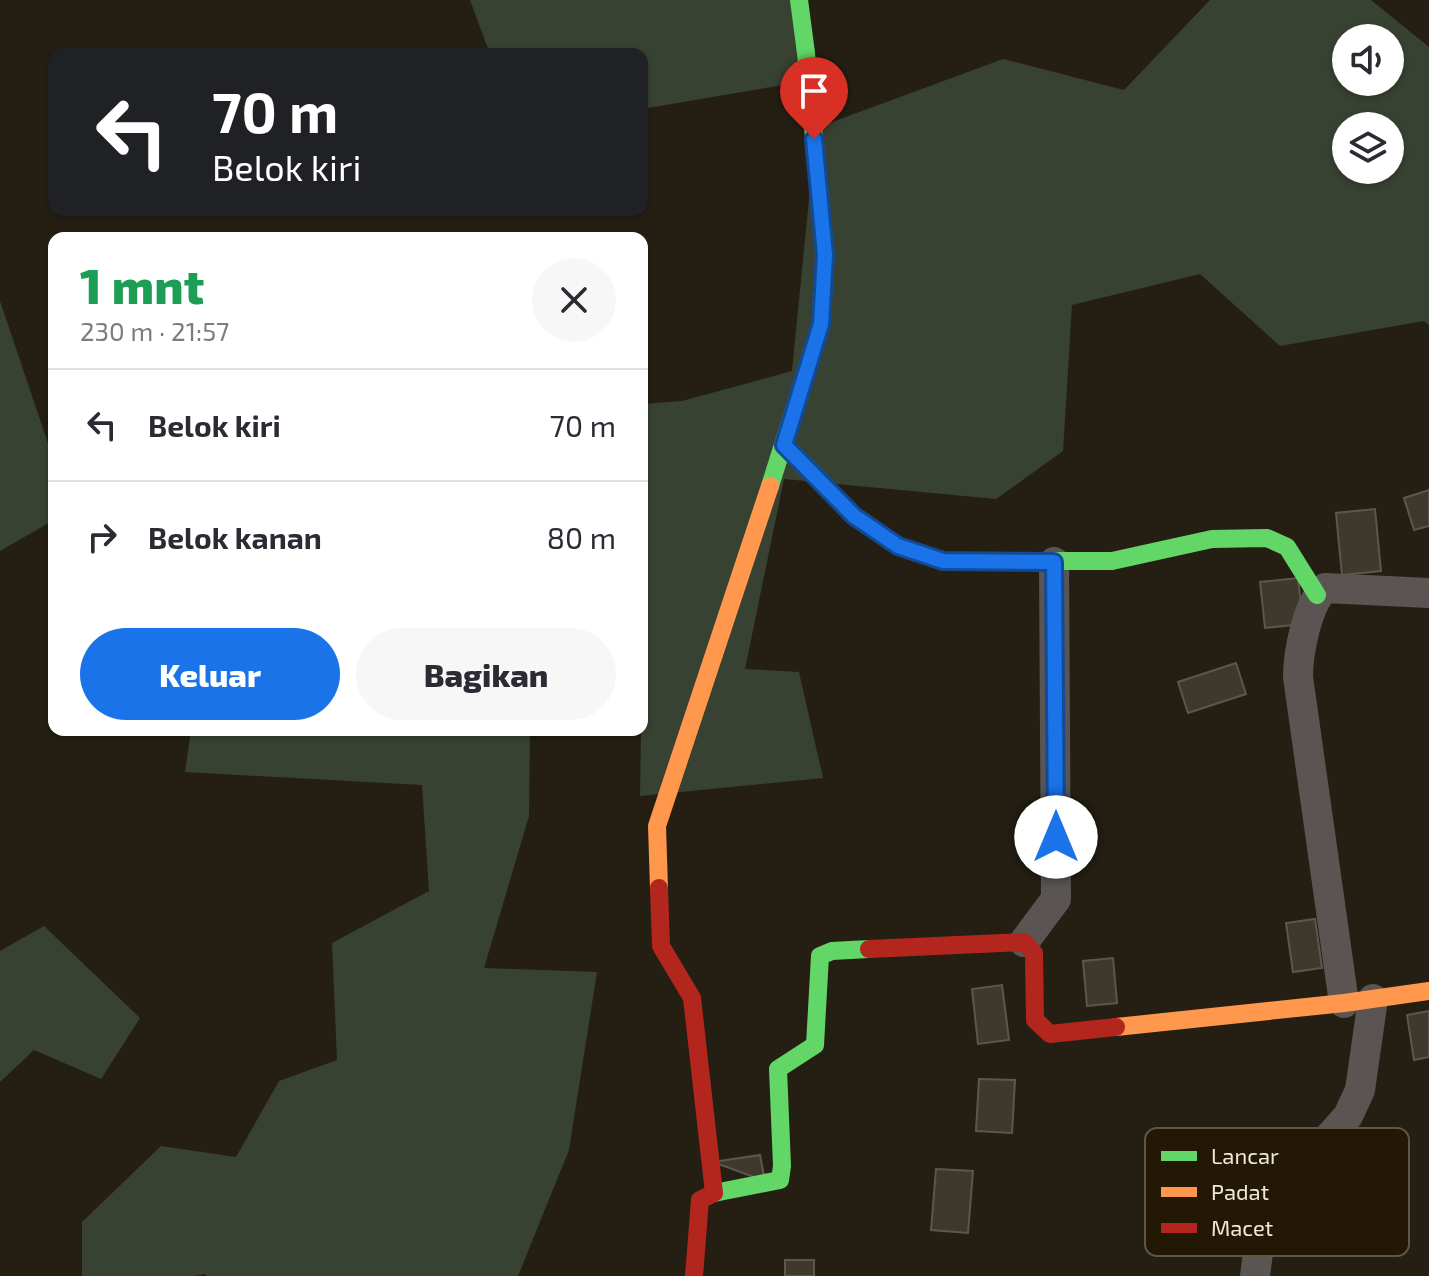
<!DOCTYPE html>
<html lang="id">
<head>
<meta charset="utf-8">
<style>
  body { margin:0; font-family:"Exo 2",sans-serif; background:#f7f7f7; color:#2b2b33; height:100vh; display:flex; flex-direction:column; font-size:30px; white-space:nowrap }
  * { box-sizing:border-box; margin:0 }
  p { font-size:26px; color:#7c7c81 }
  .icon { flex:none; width:44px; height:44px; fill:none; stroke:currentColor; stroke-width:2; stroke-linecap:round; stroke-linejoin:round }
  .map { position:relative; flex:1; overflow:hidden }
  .panel { position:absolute; left:48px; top:232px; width:600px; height:504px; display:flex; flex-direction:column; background:#fff; border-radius:16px; box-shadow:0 2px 6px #0004 }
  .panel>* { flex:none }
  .guide { position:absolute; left:48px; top:48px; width:600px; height:168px; border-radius:16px; box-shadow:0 2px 6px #0004; background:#202124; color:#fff; overflow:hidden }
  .tools { position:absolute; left:1332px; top:24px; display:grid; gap:16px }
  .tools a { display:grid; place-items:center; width:72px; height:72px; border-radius:50%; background:#fff; box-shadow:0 2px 6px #0004; font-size:40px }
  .pin { position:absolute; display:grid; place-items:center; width:68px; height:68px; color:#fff; margin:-82px -34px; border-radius:50% 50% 50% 0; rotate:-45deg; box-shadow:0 0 8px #0007 }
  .pin .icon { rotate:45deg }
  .me { position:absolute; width:88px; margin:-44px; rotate:0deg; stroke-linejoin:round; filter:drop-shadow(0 0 6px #0008) }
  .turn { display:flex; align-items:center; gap:28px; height:168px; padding:0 32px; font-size:36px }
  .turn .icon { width:104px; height:104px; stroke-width:2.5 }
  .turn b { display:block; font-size:56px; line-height:68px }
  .round { display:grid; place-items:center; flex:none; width:84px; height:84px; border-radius:42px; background:#f7f7f7 }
  .head { display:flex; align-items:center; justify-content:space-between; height:136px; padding:0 32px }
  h1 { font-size:48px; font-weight:800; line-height:60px; color:#1e9e55 }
  .primary-button { display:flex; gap:16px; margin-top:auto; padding:16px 32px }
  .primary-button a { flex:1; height:92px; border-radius:48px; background:#1a73e8; color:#fff; font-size:32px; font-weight:800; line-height:92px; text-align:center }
  .primary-button a+a { background:#f7f7f7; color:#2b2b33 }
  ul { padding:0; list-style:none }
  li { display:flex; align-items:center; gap:24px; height:112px; padding:0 32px; border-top:2px solid #e1e1e2 }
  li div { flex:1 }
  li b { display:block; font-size:30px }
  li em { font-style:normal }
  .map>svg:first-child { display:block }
</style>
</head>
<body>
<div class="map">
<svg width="1429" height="1276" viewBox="0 0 1429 1276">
  <rect width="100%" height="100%" fill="#251f13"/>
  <path fill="#384232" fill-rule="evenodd" d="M 470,0 L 805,0 L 812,80 L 642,109 L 642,54 L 490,54 Z
    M 1210,0 L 1371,0 L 1429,47 L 1429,325 L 1424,321 L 1280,346 L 1200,274 L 1072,305 L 1063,451 L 996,499 L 784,479 L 745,669 L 799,672 L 823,778 L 640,796 L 645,487 L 642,486 L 642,404 L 682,401 L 792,371 L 816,128 L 1003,59 L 1124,90 ZM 1346,38 L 1390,38 L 1390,82 L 1346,82 ZM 1346,126 L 1390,126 L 1390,170 L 1346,170 Z
    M 0,301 L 54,461 L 54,520 L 0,551 Z
    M 191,730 L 530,730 L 529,816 L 484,968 L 597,972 L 569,1150 L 518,1276 L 206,1276 L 206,1274 L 193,1276 L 82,1276 L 82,1222 L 161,1146 L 236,1157 L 279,1081 L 337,1060 L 332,943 L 429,891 L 422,785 L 185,772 Z
    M 44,926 L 140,1018 L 101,1079 L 34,1050 L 0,1082 L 0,951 Z"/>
  <path fill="#3e382d" stroke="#5c574c" stroke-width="2" d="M 1429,490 L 1429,526 L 1414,530 L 1404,498 Z
    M 1375,509 L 1381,571 L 1342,575 L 1336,513 Z
    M 1298,578 L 1303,624 L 1265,628 L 1260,582 Z
    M 1236,663 L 1246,694 L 1188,713 L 1178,682 Z
    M 1315,919 L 1322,968 L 1293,972 L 1286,923 Z
    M 1113,958 L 1117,1003 L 1087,1006 L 1083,961 Z
    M 1002,985 L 1009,1040 L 978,1044 L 972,989 Z
    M 1429,1011 L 1429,1057 L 1414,1060 L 1407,1015 Z
    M 979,1079 L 1015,1080 L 1012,1133 L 976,1131 Z
    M 760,1155 L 765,1181 L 713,1162 Z
    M 936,1169 L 973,1171 L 968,1233 L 931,1230 Z
    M 785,1260 L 814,1260 L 814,1276 L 785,1276 Z"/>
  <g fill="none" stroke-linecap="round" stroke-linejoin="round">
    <path stroke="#5a5552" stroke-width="30" d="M 1024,942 L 1056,899 L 1054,562
      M 1344,1003 L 1298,677 C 1298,653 1307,604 1325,588 L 1429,593
      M 1255,1276 L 1260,1237 L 1282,1190 L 1348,1116 L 1360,1090 L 1373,999"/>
    <path stroke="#63d668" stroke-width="18" d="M 770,486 L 821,324 L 825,255 L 806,53 L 799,0
      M 1027,561 L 1112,561 L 1212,539 L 1267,538 L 1287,547 L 1317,595
      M 714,1193 L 780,1180 L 782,1166 L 778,1069 L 815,1045 L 820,956 L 832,951 L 869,949"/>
    <path stroke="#ff974d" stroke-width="18" d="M 659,888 L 657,826 L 770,486
      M 1116,1027 L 1344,1003 L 1429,991"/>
    <path stroke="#b3261e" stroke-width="18" d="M 784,445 L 854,516 L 898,546 L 943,561 L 1027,561
      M 659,888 L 661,946 L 692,998 L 714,1193 L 700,1200 L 694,1276
      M 869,949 L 1024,942 L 1034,953 L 1035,1020 L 1050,1034 L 1116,1027"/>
  </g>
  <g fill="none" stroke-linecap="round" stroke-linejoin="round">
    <defs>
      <path id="route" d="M 814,139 L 825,255 L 821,324 L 784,445 L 854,516 L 898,546 L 943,561 L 1054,562 L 1056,837"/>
    </defs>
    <use href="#route" stroke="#114b97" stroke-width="20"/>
    <use href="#route" stroke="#1a73e8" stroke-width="14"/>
  </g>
  <rect x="1145" y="1128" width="264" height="128" rx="12" fill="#231803" stroke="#605644" stroke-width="2"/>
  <rect x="1161" y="1151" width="36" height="10" fill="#63d668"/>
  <rect x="1161" y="1187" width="36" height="10" fill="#ff974d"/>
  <rect x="1161" y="1223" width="36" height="10" fill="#b3261e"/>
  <g font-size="22" fill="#efe7da">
    <text x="1211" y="1164">Lancar</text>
    <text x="1211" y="1200">Padat</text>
    <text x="1211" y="1236">Macet</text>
  </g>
</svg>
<div class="tools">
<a><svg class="icon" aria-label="sound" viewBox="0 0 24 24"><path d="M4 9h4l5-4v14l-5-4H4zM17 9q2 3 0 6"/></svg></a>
<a><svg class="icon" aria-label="layers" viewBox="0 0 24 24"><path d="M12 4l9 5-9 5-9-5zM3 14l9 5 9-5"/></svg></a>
</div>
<div class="pin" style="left:814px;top:139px;background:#d93025"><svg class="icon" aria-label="arrive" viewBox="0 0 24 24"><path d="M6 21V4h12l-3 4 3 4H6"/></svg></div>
<svg class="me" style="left:1056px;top:837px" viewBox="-20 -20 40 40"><circle r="19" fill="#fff"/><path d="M0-13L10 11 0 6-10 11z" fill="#1a73e8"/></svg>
<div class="guide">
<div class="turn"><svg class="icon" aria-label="left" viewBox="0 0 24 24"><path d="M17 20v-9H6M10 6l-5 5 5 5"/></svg><div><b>70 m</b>Belok kiri</div></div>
</div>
<section class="panel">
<div class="head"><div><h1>1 mnt</h1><p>230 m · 21:57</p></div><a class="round"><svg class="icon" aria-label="close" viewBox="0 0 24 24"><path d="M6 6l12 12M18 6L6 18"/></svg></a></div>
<ul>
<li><svg class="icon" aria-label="left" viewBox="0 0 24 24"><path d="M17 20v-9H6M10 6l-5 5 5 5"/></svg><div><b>Belok kiri</b></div><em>70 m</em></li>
<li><svg class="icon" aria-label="right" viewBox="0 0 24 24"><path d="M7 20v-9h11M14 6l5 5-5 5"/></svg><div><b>Belok kanan</b></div><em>80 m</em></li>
</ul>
<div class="primary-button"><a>Keluar</a><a>Bagikan</a></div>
</section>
</div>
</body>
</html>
